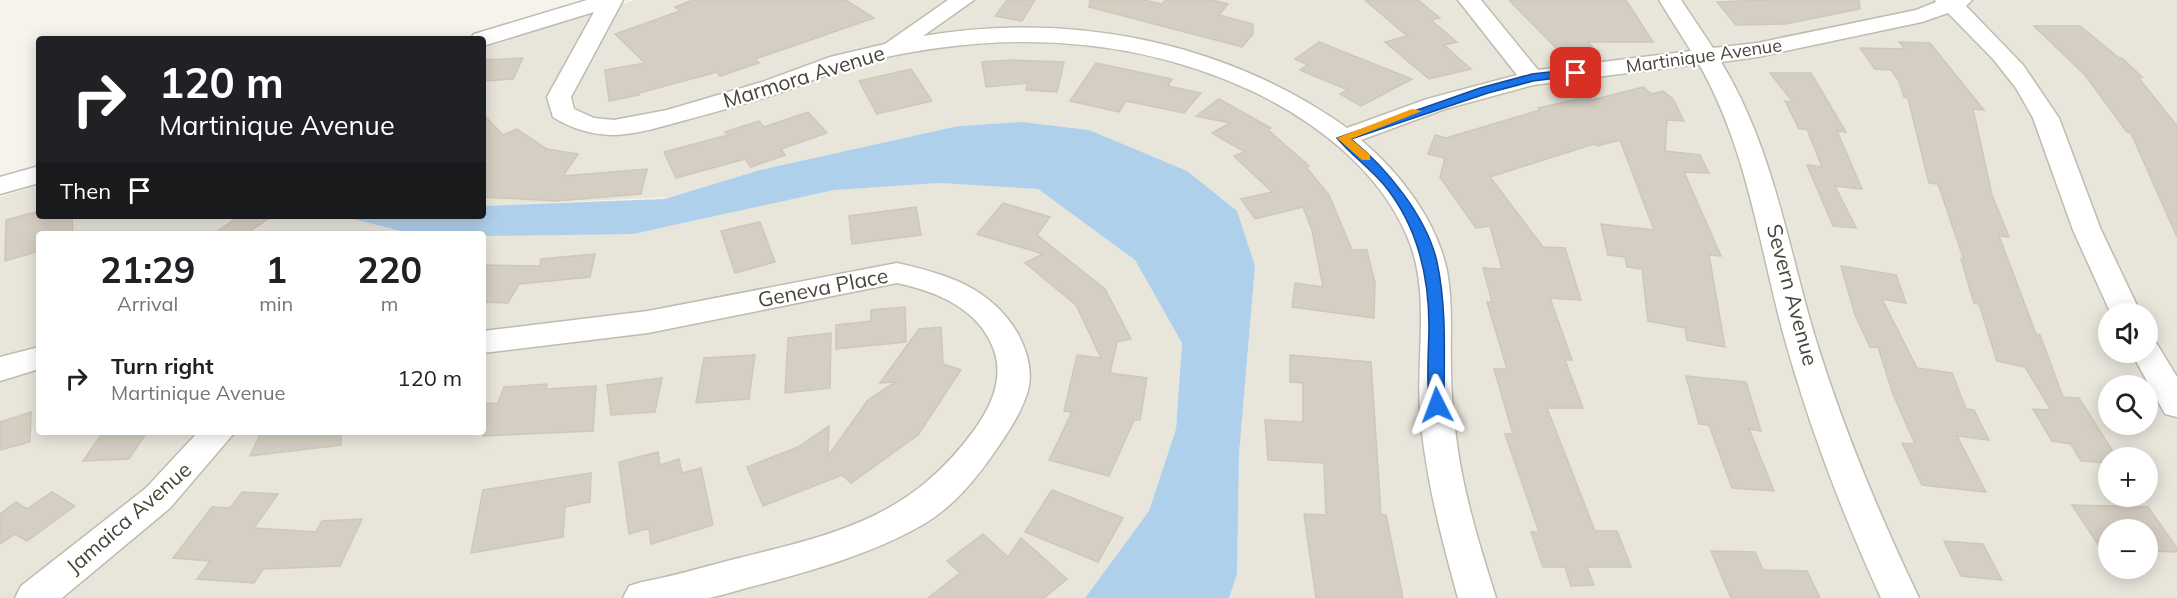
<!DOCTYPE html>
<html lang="en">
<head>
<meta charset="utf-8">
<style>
  body { margin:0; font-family:Mulish,sans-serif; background:#f2f2f2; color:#202124; height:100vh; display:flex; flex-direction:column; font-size:22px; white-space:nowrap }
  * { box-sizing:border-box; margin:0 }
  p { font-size:20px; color:#757577 }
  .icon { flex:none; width:33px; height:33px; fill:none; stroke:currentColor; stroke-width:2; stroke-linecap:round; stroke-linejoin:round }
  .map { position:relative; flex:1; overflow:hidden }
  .drawer { position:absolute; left:36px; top:231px; width:450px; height:204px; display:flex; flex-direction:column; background:#fff; border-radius:6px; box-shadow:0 3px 15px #0003 }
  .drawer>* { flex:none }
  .hud { position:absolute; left:36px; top:36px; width:450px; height:183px; border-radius:6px; box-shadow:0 3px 15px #0003; background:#202124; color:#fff; overflow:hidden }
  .fabs { position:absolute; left:2098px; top:303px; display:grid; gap:12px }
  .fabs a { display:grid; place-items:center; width:60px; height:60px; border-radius:50%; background:#fff; box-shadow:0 3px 15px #0003; font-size:30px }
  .pin { position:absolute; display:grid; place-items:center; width:51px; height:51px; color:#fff; margin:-26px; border-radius:12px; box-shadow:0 3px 9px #0006 }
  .me { position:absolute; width:66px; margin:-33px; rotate:357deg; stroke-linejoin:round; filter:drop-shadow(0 0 4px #0008) }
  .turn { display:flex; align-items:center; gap:21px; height:126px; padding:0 24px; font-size:27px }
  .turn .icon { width:78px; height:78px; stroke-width:2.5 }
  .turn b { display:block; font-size:42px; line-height:51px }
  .then { display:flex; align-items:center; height:57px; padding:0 24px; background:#0003; gap:12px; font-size:22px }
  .eta { display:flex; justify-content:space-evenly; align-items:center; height:102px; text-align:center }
  .eta b { font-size:36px; font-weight:700; line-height:42px }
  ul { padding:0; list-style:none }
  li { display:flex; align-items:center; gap:18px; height:90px; padding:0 24px }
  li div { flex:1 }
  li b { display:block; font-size:22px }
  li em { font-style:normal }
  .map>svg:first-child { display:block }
</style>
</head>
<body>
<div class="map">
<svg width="2177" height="598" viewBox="0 0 2177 598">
  <rect width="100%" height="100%" fill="#f5f3ec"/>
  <path fill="#e8e5db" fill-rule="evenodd" d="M 635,0 L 2177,0 L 2177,598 L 1229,598 L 1237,574 L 1239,454 L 1255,266 L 1089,130 L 1022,122 L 958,126 L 760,170 L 669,197 L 483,206 L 483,48 ZM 2109,314 L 2148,314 L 2148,352 L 2109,352 ZM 2109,386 L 2148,386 L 2148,424 L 2109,424 ZM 2109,458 L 2148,458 L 2148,496 L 2109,496 ZM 2109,530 L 2148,530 L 2148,568 L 2109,568 Z
    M 940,183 L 1038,189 L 1135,260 L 1182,343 L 1176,429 L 1149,511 L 1085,598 L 0,598 L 0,197 L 39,185 L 39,216 L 352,216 L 353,219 L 413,234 L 39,234 L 39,432 L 483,432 L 483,236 L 531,235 L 738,210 L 834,190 Z"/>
  <path fill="#afd0eb" d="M 1022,122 L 1089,130 L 1187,171 L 1237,211 L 1255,266 L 1239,454 L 1237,574 L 1229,598 L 1085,598 L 1149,511 L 1176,429 L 1182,343 L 1135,260 L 1038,189 L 940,183 L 834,190 L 633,234 L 483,236 L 483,234 L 413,234 L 353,219 L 352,216 L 483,216 L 483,206 L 664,199 L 760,170 L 958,126 Z"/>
  <path fill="#d5cfc3" stroke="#d0c7b6" stroke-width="1.5" d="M 693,0 L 846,0 L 874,18 L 755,59 L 759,63 L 720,76 L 717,72 L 639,93 L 639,95 L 609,101 L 605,70 L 645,63 L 615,34 L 680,11 L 675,7 Z
    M 1007,0 L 1035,0 L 1022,21 L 995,16 Z
    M 1090,0 L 1144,0 L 1162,4 L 1166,0 L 1212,0 L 1228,4 L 1219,15 L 1253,24 L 1253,34 L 1242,47 L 1089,7 Z
    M 1365,0 L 1418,0 L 1440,18 L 1431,20 L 1457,42 L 1444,45 L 1471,69 L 1429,79 L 1385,42 L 1407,36 Z
    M 1509,0 L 1626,0 L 1653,42 L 1587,42 L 1595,49 L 1562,54 Z
    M 1768,0 L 1859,0 L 1860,9 L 1785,24 L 1736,25 L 1717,2 Z
    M 2034,26 L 2080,26 L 2119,58 L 2122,58 L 2142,77 L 2138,77 L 2177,126 L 2177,237 L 2131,133 L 2127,132 L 2085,75 Z
    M 1319,42 L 1412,79 L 1361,106 L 1340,94 L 1348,90 L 1300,70 L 1308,65 L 1295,59 Z
    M 1899,42 L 1930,43 L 1984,110 L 1973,109 L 1992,195 L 2009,237 L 1999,236 L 2036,334 L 2040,335 L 2063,397 L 2079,398 L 2117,458 L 2109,458 L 2109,463 L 2081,461 L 2071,444 L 2052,441 L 2033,409 L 2051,410 L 2025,367 L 1997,361 L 1979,304 L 1974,303 L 1961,259 L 1964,260 L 1938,184 L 1929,183 L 1908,98 L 1904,97 L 1899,81 L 1891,70 L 1875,69 L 1860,48 L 1905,49 Z
    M 523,58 L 513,79 L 483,81 L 483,60 Z
    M 1012,60 L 1064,62 L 1057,92 L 1026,90 L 1028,83 L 986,87 L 982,62 Z
    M 1096,63 L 1172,79 L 1168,86 L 1201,93 L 1184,113 L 1126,101 L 1119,112 L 1070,101 Z
    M 911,69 L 932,101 L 877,114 L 859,81 Z
    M 1770,73 L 1811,73 L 1846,132 L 1837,131 L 1862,189 L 1835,186 L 1856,228 L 1833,226 L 1807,165 L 1822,167 L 1807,129 L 1799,129 L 1785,101 L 1793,102 Z
    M 1643,87 L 1652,94 L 1663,91 L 1673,99 L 1684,121 L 1667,120 L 1665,151 L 1700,155 L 1709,173 L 1684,172 L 1721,256 L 1709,255 L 1725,347 L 1687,340 L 1685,328 L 1648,321 L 1642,269 L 1627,267 L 1625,257 L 1608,255 L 1601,224 L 1654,230 L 1620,140 L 1597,146 L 1594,144 L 1490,177 L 1543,247 L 1565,248 L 1581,300 L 1550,298 L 1572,360 L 1565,360 L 1583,408 L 1547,408 L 1595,531 L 1617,531 L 1631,567 L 1587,567 L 1594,585 L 1571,586 L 1565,567 L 1543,567 L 1531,532 L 1539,532 L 1505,434 L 1513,434 L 1494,369 L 1507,369 L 1487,302 L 1492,302 L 1483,268 L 1502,269 L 1490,226 L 1476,228 L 1440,177 L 1445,158 L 1428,154 L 1435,135 L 1446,138 L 1540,110 L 1538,108 L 1587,97 L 1592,100 Z
    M 1219,99 L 1271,128 L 1268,130 L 1309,166 L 1306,167 L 1329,195 L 1352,250 L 1367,250 L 1375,283 L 1374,318 L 1292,307 L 1295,283 L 1323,287 L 1312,230 L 1303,207 L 1255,219 L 1241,199 L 1272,192 L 1234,156 L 1245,152 L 1212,133 L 1230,123 L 1196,116 Z
    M 808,112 L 827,133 L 781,149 L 785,155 L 751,167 L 745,159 L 676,178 L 664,152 L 728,135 L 725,132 L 759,121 L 764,127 Z
    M 483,114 L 503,135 L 517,129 L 547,149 L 578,154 L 563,176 L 647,169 L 641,194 L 556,201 L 483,197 Z
    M 1003,203 L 1050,217 L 1037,235 L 1105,289 L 1131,339 L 1117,342 L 1110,373 L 1147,378 L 1140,420 L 1134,420 L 1109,476 L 1049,460 L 1072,412 L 1064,411 L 1077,355 L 1101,358 L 1076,305 L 1025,263 L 1043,254 L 977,234 Z
    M 916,207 L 921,235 L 852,244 L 849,216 Z
    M 39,211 L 39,216 L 72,216 L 73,234 L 39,234 L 39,251 L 5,261 L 6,220 Z
    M 240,216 L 272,216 L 246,234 L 213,234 Z
    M 760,222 L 775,262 L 735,273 L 721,231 Z
    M 595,254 L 590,277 L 519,284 L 508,303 L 483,302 L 483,265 L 540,266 L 541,259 Z
    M 1841,266 L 1896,275 L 1906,303 L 1882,299 L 1917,368 L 1952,373 L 1966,409 L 1974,410 L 1989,440 L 1957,436 L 1986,492 L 1922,485 L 1902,443 L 1915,444 L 1893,394 L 1878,347 L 1870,347 L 1855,315 Z
    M 905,307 L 906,342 L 836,349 L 836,325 L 871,321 L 871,310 Z
    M 941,327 L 943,364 L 961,370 L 918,435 L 851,483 L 842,475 L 763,506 L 747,467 L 798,447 L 829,426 L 828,456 L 868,400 L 895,382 L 880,383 L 919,329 Z
    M 831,333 L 830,388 L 785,393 L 788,338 Z
    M 755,355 L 749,399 L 696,403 L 704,358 Z
    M 1290,355 L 1371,362 L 1381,515 L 1386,515 L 1403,598 L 1316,598 L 1304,514 L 1326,515 L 1324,463 L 1268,460 L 1265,420 L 1303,422 L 1303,383 L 1290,382 Z
    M 1686,376 L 1746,382 L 1761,431 L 1749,429 L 1774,491 L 1732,488 L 1709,425 L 1699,424 Z
    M 662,378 L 655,412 L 611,415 L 607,385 Z
    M 547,384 L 546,389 L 596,386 L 593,431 L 483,436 L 483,404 L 498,403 L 504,387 Z
    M 31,412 L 30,442 L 0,450 L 0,422 Z
    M 103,432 L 147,432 L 129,459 L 83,461 Z
    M 261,432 L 341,432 L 341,445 L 250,456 Z
    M 658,452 L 660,465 L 679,459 L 682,473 L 701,468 L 713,525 L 651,544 L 649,528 L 629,534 L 619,462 Z
    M 591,473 L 590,502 L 565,507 L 563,537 L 471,553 L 483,490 Z
    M 1052,490 L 1123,518 L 1098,562 L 1025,532 Z
    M 52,492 L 75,506 L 27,541 L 15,534 L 0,544 L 0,514 L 16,502 L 27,509 Z
    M 242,492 L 278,494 L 254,528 L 316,532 L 322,521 L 362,519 L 340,566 L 263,569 L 254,583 L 197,579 L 210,561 L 173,558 L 212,507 L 230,508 Z
    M 2072,505 L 2148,507 L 2177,548 L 2177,552 L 2148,551 L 2148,530 L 2109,530 L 2109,561 Z
    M 983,534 L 1008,557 L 1021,538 L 1067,579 L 1044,598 L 928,598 L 960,573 L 947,561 Z
    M 1944,541 L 1983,544 L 2002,580 L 1961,576 Z
    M 1711,551 L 1755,552 L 1763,570 L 1807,571 L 1820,598 L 1731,598 Z"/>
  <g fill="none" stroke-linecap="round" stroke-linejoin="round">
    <defs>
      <path id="minor" d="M 587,0 L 623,0 L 571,97 L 574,109 L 594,118 L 614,120 L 667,110 L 762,82 L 830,57 L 885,44 L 948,0 L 974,0 L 923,36 C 1070,11 1225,41 1347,128 L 1427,99 L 1517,75 L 1458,0 L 1481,0 L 1538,70 L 1691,51 L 1659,0 L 1681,0 L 1713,48 L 1757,43 L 1916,10 L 1936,2 L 1935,0 L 1972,0 L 1966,6 L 2023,65 L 2059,118 L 2101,230 L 2141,314 L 2111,314 L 2073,230 L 2033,118 L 2016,88 L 1993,59 L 1948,13 L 1922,22 L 1757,57 L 1721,62 C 1771,144 1786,236 1812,327 C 1840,421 1877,510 1919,598 L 1881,598 C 1841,511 1807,421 1782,329 C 1758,238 1746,147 1699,64 L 1533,85 L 1445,109 L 1361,140 C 1400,173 1437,221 1447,271 C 1453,303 1450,335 1451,367 C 1451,392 1453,418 1457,444 C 1464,496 1480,547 1496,598 L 1458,598 C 1441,537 1425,476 1420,412 C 1416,354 1431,291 1407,236 C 1379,170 1315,121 1252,91 C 1153,45 1046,33 938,48 C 908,52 877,58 848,67 C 829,73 811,81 793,88 C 758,101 722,110 686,120 C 663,126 639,134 615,135 C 593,135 572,129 553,117 L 547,97 L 594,12 L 483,46 L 483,39 L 470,39 L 474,34 Z
        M 39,166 L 39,183 L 0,194 L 0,177 Z
        M 897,263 C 946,274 991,287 1018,334 C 1026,349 1032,368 1029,386 C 1024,409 1009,431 996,450 C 976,479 954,506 924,524 C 874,553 817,569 762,584 C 745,588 727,594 709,598 C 682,598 650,598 623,598 L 629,586 L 642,582 C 675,576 707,566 739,558 C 840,533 911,517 975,429 C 991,406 1003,381 995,353 C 981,309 938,292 897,283 L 648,333 L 483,353 L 483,331 L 648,311 Z
        M 2148,341 L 2157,344 L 2177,377 L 2177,417 L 2165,414 L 2131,352 L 2148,352 Z
        M 39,347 L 39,369 L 0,381 L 0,357 Z
        M 198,432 L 235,432 L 170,508 L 62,598 L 15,598 L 21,586 L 146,488 Z"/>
    </defs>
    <use href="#minor" stroke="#c0bbaf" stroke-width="3"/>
    <use href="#minor" fill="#fff" fill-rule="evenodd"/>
  </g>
  <path fill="#1a73e8" stroke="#114b97" stroke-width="1.5" d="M 1576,69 L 1580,70 L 1580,75 L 1533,81 L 1488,93 L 1351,139 C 1386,167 1427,217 1437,262 C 1447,308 1444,357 1444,405 L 1437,410 L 1432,409 C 1425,397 1429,343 1429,327 C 1429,276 1418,227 1385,186 C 1370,168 1351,155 1337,138 L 1480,88 L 1532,74 Z"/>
  <path fill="#f59e0b" d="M 1412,109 L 1422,111 L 1351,139 L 1370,155 L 1370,160 L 1362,160 L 1337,138 Z"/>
  <g text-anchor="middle" stroke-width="4.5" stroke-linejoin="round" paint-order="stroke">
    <g font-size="18" fill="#49443a" stroke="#fff">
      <text transform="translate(1704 56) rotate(-8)" y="6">Martinique Avenue</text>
    </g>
    <g font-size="21" fill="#49443a" stroke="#fff">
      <text transform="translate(804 77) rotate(-17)" y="7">Marmora Avenue</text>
      <text transform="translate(823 288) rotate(-11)" y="7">Geneva Place</text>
      <text transform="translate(1792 295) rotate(75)" y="7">Severn Avenue</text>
      <text transform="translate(129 518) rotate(-41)" y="7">Jamaica Avenue</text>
    </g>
  </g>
</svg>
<div class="fabs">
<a><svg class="icon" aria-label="sound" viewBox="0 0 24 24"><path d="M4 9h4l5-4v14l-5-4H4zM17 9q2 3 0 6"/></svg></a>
<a><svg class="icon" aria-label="search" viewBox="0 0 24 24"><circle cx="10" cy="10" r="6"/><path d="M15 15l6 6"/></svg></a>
<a>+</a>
<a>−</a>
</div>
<div class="pin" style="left:1576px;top:73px;background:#d93025"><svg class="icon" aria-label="arrive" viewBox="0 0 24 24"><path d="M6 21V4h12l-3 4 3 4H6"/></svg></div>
<svg class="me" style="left:1437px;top:405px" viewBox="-20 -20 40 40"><path d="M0-17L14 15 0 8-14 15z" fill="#1a73e8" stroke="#fff" stroke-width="4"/></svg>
<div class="hud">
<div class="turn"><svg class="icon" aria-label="right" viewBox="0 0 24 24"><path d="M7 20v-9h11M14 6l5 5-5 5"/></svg><div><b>120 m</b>Martinique Avenue</div></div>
<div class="then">Then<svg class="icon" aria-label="arrive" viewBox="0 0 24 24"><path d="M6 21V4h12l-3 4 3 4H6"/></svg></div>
</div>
<section class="drawer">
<div class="eta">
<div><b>21:29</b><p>Arrival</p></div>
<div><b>1</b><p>min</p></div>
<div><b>220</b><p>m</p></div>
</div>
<ul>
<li><svg class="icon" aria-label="right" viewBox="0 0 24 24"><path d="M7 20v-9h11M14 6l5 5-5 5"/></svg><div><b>Turn right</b><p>Martinique Avenue</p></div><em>120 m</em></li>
</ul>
</section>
</div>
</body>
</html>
